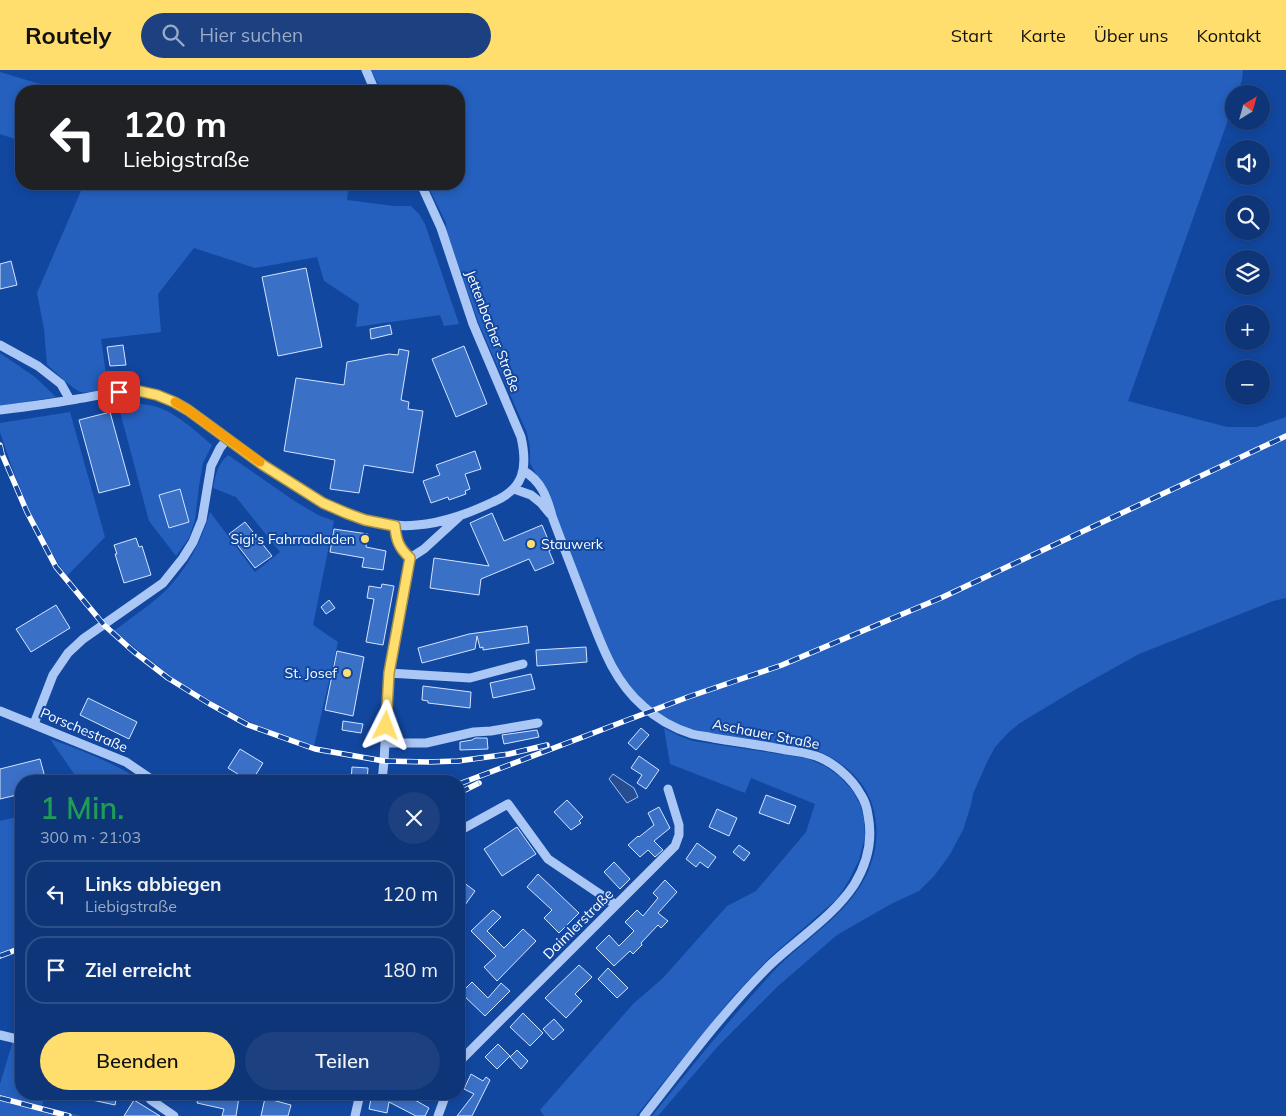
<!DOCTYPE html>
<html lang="de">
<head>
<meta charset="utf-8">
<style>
  body { margin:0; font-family:Mulish,sans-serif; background:#1c4080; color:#f1f3f6; height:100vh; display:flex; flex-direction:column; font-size:19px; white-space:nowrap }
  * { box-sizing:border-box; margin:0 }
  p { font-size:16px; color:#9babc6 }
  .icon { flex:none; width:28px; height:28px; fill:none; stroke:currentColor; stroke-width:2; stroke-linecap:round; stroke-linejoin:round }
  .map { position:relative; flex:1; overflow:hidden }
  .side { position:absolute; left:15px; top:705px; width:450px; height:325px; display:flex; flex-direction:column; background:#0e3578; border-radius:20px; box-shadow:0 2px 8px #0003,0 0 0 1px #2e508a }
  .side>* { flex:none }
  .hud { position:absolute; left:15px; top:15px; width:450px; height:105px; border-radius:20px; box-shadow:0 2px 8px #0003,0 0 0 1px #2e508a; background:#202124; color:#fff; overflow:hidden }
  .needle { width:32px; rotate:37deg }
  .fabs { position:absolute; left:1225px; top:15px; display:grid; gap:10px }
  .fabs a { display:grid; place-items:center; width:45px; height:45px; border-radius:50%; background:#0e3578; box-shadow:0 2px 8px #0003,0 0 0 1px #2e508a; font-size:25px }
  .pin { position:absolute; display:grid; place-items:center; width:42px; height:42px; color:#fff; margin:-21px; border-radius:10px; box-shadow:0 2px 8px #0006 }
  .me { position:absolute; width:55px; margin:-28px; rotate:3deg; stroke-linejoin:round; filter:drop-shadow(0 0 4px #0008) }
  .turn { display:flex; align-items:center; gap:18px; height:105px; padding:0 25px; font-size:22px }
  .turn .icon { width:65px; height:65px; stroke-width:2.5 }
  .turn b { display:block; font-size:35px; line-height:42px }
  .round { display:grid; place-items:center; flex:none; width:52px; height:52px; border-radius:26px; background:#1c4080 }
  .head { display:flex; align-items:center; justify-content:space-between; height:85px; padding:0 25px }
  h1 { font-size:30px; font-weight:600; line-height:38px; color:#1e9e55 }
  .cta { display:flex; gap:10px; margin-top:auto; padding:10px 25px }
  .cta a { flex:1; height:58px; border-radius:30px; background:#ffde6e; color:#111; font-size:20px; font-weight:600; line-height:58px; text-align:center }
  .cta a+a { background:#1c4080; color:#f1f3f6 }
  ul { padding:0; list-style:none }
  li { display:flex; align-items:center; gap:15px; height:68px; margin:0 10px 8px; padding:0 15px; border:2px solid #2e508a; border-radius:20px }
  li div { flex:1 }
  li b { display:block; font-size:19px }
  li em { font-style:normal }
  header { display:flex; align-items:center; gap:30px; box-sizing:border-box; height:70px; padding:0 25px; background:#ffde6e; color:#111 }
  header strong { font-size:24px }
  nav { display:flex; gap:28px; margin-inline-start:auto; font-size:18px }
  .search { width:350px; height:45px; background:#1c4080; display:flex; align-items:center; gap:12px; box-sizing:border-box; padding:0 18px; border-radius:28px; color:#9babc6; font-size:19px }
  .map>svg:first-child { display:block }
</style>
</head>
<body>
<header>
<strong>Routely</strong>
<div class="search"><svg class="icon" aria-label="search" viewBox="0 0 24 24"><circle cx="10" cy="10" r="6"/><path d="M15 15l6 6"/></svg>Hier suchen</div>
<nav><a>Start</a><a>Karte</a><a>Über uns</a><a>Kontakt</a></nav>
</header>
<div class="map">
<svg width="1286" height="1046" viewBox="0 0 1286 1046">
  <rect width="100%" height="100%" fill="#1247a0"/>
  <path fill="#2560be" d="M 371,0 L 1243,0 L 1242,10 L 1237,24 L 1234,24 L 1234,33 L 1128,331 L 1227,357 L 1257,357 L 1286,347 L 1286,528 L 1273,531 L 1139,584 L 1078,618 L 1020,653 L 1009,662 L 995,677 L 987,692 L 973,724 L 971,735 L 963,760 L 949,786 L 934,806 L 919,821 L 891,834 L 837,865 L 777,917 L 719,975 L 658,1046 L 652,1046 C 691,997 730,949 772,903 C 806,866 856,842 872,791 C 878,772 878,753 872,734 C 863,707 839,689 813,679 C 789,676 765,672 740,668 C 725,666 709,665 694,661 C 659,650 631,625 613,593 L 543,417 L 530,393 L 530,378 L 527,363 L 479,254 L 447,163 L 446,153 L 427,114 L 459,114 L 459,21 L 382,21 Z
    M 0,2 L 63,21 L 21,21 L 21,71 L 0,64 Z
    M 84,114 L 349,114 L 347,130 L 394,136 L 411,136 L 419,144 L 425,154 L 459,254 L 444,256 L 440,245 L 356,257 L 359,234 L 324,211 L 317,187 L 255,198 L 194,178 L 158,224 L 161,262 L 101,269 L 108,318 C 101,319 87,324 81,322 C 73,320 55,301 47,295 L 44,259 L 37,223 Z
    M 0,283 L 35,307 L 56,327 L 0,336 Z
    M 118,334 C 130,334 142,333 153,336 C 173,340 197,362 212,375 L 203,393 L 199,416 L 195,450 L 189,468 L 176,486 L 149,451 Z
    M 70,342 L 105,467 L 67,506 C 36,464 16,412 0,362 L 0,353 Z
    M 228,385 L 296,432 L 318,445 L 334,451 L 313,555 L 338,572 L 314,676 L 282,665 L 250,652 L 211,631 L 172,607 L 114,561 C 129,549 146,538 161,525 C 185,503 201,473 210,442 L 255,502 L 280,482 L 236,427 L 213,418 C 216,404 217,395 228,385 Z
    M 664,658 L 679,666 L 693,671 L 806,688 L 825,696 L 839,706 L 852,720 L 860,734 L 864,750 L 865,766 L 859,790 L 849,810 L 837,829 L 768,889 L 730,930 L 636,1046 L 544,1046 L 540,1040 L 633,934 L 663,908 L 727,836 L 756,821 L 806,762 L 815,734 L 751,708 L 745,723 L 670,694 Z
    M 50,669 C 81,680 113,692 141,711 L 79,711 Z
    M 21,746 L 21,882 L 0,889 L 0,751 Z
    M 13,971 L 21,973 L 21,1024 L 45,1024 L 42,1036 L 81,1046 L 0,1046 L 0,1014 Z"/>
  <path fill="#274d90" stroke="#9cc1f8" d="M 613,704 L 634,718 L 638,727 L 627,733 L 609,709 Z"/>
  <path fill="#3b70c7" stroke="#d3e4fe" d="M 11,191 L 17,215 L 0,219 L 0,194 Z
    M 306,198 L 322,277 L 278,286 L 262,207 Z
    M 390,255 L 392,264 L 371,269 L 370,259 Z
    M 123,275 L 126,295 L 110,296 L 107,277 Z
    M 464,276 L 487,334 L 456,347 L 432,289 Z
    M 399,279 L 409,281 L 401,330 L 409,332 L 408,339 L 423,341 L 413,403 L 364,395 L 359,423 L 330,419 L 335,390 L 284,381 L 296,308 L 344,315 L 347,292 L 389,284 L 398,285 Z
    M 110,342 L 130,415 L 99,423 L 79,350 Z
    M 475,381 L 481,399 L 465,404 L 470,419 L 465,421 L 466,424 L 449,430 L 448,427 L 431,433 L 423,411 L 440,405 L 436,395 Z
    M 180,419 L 189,452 L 169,458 L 159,425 Z
    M 492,443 L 504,471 L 542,455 L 552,479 L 549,481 L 554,493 L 535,501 L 529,489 L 481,509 L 479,525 L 430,518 L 434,488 L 489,496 L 470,453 Z
    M 245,452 L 272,486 L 255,498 L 229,464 Z
    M 334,459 L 368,464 L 366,477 L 386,481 L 383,500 L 362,497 L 364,488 L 330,482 Z
    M 136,468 L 139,477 L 142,476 L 151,505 L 124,513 L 115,484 L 117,484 L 114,475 Z
    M 382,514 L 394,516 L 383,575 L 366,572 L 374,529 L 367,528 L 369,516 L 381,518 Z
    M 329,530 L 335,538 L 326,544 L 321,537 Z
    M 56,535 L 70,558 L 31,582 L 16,559 Z
    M 527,556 L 529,573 L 483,580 L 483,577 L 480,578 L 477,566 L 475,579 L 422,593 L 418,578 L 469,564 Z
    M 586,577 L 587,592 L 537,596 L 536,580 Z
    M 337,581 L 364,587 L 353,646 L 325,640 Z
    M 531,604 L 535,619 L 493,628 L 490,613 Z
    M 423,616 L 471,622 L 470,638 L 428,633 L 428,631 L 422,630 Z
    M 88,628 L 137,652 L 129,669 L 80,645 Z
    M 343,651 L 363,654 L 361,663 L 342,660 Z
    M 641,658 L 649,665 L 636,680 L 628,673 Z
    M 537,660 L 539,667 L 504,674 L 502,665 Z
    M 475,668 L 487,668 L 488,679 L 460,680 L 460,672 L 472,670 Z
    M 240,679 L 263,693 L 252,711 L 249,711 L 228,698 Z
    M 639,686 L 659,700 L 646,719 L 637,713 L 642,705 L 631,698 Z
    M 40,689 L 46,711 L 21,711 L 21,724 L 0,729 L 0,699 Z
    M 352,697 L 368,698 L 367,711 L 351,711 Z
    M 766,725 L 796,736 L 789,754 L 759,743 Z
    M 567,730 L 583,747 L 579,751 L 581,753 L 571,760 L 554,742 Z
    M 659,737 L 670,758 L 654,771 L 663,780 L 655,787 L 648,780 L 640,787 L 628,775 L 638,766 L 639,767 L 654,755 L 648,743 Z
    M 717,739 L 737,748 L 729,766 L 709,757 Z
    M 517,757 L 536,784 L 502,806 L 484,779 Z
    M 697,773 L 716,787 L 708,798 L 700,792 L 696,797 L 686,789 Z
    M 739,775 L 750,783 L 744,791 L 733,782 Z
    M 614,792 L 630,809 L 620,819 L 604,802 Z
    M 538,804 L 579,843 L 559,863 L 544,848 L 552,840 L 527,817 Z
    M 459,809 L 475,821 L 465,835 L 459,830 Z
    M 665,810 L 677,822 L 658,843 L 668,851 L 661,858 L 658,855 L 641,873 L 642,875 L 633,884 L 630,881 L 614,896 L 596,878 L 609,865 L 619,876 L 634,861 L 625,852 L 637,840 L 643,846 L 658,828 L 653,823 Z
    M 493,840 L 501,847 L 487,861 L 504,878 L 523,859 L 536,871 L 497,911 L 484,897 L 496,886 L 471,861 Z
    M 579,895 L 592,907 L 575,924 L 582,931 L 566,948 L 545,928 Z
    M 608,898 L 628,918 L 617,928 L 598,909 Z
    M 472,912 L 488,928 L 501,913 L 510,921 L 485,946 L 461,923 Z
    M 523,943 L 543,963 L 530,976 L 510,957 Z
    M 554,949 L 564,960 L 553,970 L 543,959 Z
    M 498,974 L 510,986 L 497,999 L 485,987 Z
    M 517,980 L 528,991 L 521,999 L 510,987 Z
    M 471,1004 L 483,1011 L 486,1007 L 490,1010 L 472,1046 L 457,1046 L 474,1024 L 464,1019 Z
    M 83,1024 L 117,1024 L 115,1035 L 83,1028 Z
    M 199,1024 L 226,1024 L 239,1027 L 236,1046 L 222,1046 L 224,1039 L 197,1033 Z
    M 372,1024 L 377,1024 L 403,1030 L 406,1025 L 429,1038 L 425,1046 L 416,1046 L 389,1032 L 387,1043 L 369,1039 Z
    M 265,1028 L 291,1035 L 288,1046 L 261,1046 Z
    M 134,1030 L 160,1046 L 124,1046 Z"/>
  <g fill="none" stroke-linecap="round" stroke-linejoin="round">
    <path stroke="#aac7f5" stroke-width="9" d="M 366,0 L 375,21
      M 0,275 L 38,296 L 61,314 L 70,330
      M 0,340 C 24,337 48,334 71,330 C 99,326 129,316 158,325 C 186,334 211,356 234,373 C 285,411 351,462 417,455 C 444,453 469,443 493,432 C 524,419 528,398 521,367 L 473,254 L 441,158 L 421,114
      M 524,401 C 541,411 547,427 552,446 C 563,476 575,506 586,535 C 601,573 612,609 643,636 C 657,649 673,658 692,664 C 699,666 706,666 713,668 C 737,672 762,675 786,680 C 796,681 806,683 816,686 C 833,692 852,708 861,725 C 865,731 867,738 868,745 C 873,770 867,794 854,815 C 832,848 797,869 769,896 C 723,942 684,995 644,1046
      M 514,419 L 531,425 L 541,433 L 550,444
      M 395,456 C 395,470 399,479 410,488
      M 389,603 L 470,608 L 523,594
      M 0,641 L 126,692 L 154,711
      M 34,654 L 53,605 L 68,583 L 83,569 L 163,513 L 183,488 L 193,472 L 202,450 L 211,396 L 220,378 L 228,368
      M 385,673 L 426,673 L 474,662 L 491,661 L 538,653
      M 382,711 L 384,691 L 389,603 L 410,488 L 424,479 L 459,447
      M 459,761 L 508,734 L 548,789 L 616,835
      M 0,965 L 21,970
      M 459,992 L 675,776 L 679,765 L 679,755 L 668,719
      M 146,1024 L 151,1030 L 174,1046
      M 355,1046 L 360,1024
      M 438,1046 L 446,1024"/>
    <defs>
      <path id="rail" d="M 0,375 L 2,384 L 27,442 L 56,497 L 104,555 L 133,581 L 168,608 L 210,634 L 248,655 L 315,679 L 384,691 L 428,692 L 458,691 L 509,684 L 547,675
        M 459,714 L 688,627 L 782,595 L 943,527 L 1286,366
        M 459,723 L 479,713
        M 0,886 L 21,878
        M 0,1028 L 69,1046"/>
    </defs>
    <use href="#rail" stroke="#fff" stroke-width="5.5"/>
    <use href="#rail" stroke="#1247a0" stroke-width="4" stroke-dasharray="11" stroke-linecap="butt"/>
  </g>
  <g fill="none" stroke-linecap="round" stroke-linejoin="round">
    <defs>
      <path id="route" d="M 119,322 L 139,321 L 157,325 L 174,332 L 188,340 L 263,395 L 323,433 L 346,443 L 365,450 L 395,456 C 396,470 399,478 410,488 L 389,603 L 386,656"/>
    </defs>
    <use href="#route" stroke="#a69048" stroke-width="12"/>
    <use href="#route" stroke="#ffde6e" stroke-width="9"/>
    <path stroke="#f59e0b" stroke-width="9" d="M 175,332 L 188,340 L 260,392"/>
  </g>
  <g fill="#ffde6e" stroke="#1247a0" stroke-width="2">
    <circle cx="365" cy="469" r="5"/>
    <circle cx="531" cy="474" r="5"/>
    <circle cx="347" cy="603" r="5"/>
  </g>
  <g text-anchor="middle" stroke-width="4" stroke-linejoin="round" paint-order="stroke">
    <g font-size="14" fill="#fff" stroke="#1247a0">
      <text transform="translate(493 261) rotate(69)" y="5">Jettenbacher Straße</text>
      <text transform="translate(84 660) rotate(23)" y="5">Porschestraße</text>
      <text transform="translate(766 664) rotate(11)" y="5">Aschauer Straße</text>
      <text transform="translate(578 854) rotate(-45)" y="5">Daimlerstraße</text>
    </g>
    <g font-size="14" fill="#fff" stroke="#1247a0" text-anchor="end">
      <text x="355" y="474">Sigi's Fahrradladen</text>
      <text x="541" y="479" text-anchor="start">Stauwerk</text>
      <text x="337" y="608">St. Josef</text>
    </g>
  </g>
</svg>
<div class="fabs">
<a><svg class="needle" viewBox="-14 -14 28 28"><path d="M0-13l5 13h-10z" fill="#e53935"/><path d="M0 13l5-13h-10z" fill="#9babc6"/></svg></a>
<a><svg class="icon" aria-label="sound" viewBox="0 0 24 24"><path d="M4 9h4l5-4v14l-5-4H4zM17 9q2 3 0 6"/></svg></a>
<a><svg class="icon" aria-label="search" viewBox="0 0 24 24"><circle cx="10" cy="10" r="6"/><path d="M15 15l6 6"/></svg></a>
<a><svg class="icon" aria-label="layers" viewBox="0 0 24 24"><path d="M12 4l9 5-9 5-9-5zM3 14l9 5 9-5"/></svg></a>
<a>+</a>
<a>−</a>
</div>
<div class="pin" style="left:119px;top:322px;background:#d93025"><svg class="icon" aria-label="arrive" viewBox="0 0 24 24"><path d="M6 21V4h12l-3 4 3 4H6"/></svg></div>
<svg class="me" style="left:386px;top:656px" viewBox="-20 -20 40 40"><path d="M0-17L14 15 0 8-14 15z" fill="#ffde6e" stroke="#fff" stroke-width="4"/></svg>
<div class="hud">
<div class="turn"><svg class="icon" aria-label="left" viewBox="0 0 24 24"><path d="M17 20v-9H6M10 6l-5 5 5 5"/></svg><div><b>120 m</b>Liebigstraße</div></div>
</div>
<section class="side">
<div class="head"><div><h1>1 Min.</h1><p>300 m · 21:03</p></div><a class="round"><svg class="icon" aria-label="close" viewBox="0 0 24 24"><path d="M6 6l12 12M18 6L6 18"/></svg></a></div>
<ul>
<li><svg class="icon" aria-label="left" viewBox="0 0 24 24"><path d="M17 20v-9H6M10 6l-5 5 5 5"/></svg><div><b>Links abbiegen</b><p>Liebigstraße</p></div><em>120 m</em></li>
<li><svg class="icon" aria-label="arrive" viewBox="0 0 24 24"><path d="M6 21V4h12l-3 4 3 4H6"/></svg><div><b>Ziel erreicht</b></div><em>180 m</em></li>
</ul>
<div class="cta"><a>Beenden</a><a>Teilen</a></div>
</section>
</div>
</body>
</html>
